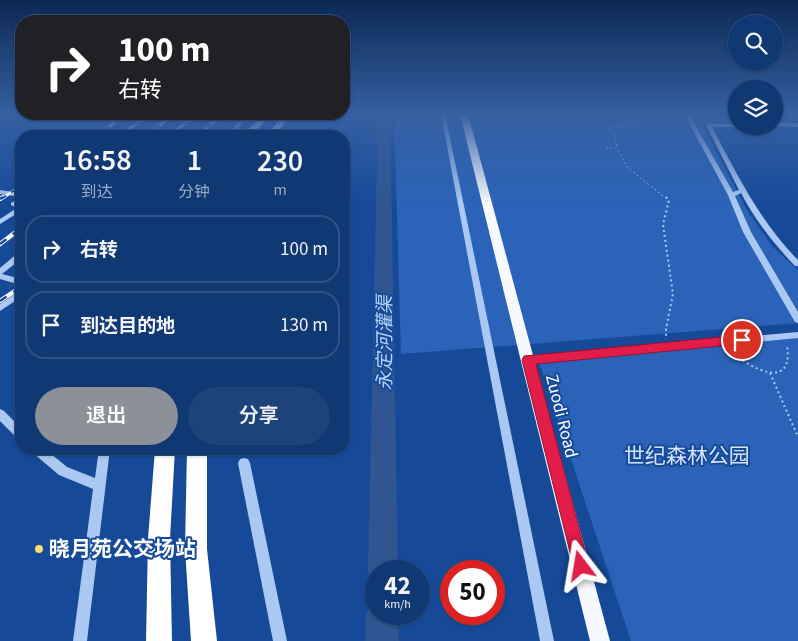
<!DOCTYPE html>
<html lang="zh">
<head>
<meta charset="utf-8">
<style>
  body { margin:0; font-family:"Source Sans 3","Noto Sans SC",sans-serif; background:#1e437b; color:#f1f3f6; height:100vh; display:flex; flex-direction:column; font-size:19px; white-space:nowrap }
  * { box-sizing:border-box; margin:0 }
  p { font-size:16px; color:#9cacc4 }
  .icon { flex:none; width:28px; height:28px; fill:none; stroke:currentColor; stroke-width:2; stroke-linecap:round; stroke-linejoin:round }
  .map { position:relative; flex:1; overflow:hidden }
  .panel { position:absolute; left:15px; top:130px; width:335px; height:325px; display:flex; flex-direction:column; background:#103873; border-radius:20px; box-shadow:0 1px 4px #0004,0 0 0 1px #305285 }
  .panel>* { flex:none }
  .top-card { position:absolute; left:15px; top:15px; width:335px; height:105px; border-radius:20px; box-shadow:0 1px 4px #0004,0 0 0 1px #305285; background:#202124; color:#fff; overflow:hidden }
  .fabs { position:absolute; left:728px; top:15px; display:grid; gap:10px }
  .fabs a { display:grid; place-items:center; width:55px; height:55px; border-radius:50%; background:#103873; box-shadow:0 1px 4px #0004,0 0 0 1px #305285; font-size:25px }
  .speed { position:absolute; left:365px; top:560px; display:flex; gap:10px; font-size:25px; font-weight:700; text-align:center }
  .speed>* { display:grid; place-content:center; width:65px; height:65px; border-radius:50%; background:#103873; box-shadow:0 1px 4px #0004,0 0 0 1px #305285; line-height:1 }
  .speed small { font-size:12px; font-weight:400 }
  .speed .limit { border:8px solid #d22; background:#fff; color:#111 }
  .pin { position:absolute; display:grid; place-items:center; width:42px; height:42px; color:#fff; margin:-21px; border:2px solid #fff; border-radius:50%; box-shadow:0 1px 5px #0007 }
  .me { position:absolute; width:55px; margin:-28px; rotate:346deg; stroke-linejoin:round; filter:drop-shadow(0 0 4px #0008) }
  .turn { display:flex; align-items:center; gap:18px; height:105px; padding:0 20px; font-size:22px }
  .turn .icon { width:65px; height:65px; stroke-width:2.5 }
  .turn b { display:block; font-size:35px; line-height:42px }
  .eta { display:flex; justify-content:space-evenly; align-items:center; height:85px; text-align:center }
  .eta b { font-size:30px; font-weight:600; line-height:35px }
  .cta { display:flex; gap:10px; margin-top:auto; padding:10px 20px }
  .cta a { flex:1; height:58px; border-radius:30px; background:#8c9099; color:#fff; font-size:20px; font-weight:600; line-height:58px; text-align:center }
  .cta a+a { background:#1e437b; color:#f1f3f6 }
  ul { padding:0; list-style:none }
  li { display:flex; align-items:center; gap:15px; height:68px; margin:0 10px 8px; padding:0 10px; border:2px solid #305285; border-radius:20px }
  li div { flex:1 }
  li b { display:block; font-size:19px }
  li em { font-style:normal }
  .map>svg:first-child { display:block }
</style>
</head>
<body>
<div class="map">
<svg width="798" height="641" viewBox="0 0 798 641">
  <rect width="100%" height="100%" fill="#164a99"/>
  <path fill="#2a63b7" d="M 394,114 L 736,114 L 736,122 L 701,123 L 747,210 L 772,246 L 798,270 L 798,323 L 401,354 Z
    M 798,332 L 798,641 L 631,641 L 538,359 Z"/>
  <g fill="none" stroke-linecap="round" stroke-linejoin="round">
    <path fill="#305590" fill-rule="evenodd" d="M 378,114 L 390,114 L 398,571 L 376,571 L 376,583 L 372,582 L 368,571 Z
      M 376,600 L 376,614 L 398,614 L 399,641 L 365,641 L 366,614 L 371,603 Z"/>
    <path stroke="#abc8f2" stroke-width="1" stroke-dasharray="2 2.5" stroke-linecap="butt" d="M 571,114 C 593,120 614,121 617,148
      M 715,117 L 725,117
      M 729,119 L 734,114
      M 610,128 L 637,125 L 641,118 L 648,116 L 679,117
      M 606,148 L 617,148 L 628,168 L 667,199"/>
    <path stroke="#abc8f2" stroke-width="2" stroke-dasharray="2 3" stroke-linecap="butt" d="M 666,197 L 669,200 L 663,225 L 673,294 L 666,329 L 666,339
      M 731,351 C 749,368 794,392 787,346
      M 770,373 L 798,437"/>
    <path fill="#abc8f2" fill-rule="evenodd" d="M 147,114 L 152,114 L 123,136 L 117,136 Z
      M 194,114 L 199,114 L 172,136 L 166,136 Z
      M 245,114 L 250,114 L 232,136 L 226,136 Z
      M 441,114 L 445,114 L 554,641 L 540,641 Z
      M 684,114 L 689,114 L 733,192 L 739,190 L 706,125 L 709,123 L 736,124 L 737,126 L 736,127 L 712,127 C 737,174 760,222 798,260 L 798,266 L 795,266 C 774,244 755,220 741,193 L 735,196 L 751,232 L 798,312 L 798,323 L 795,322 L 743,232 L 728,195 Z
      M 774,123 L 798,123 L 798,127 L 774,126 Z
      M 0,190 L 21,193 L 21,197 L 0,194 Z
      M 21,197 L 21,202 L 18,204 L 21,205 L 21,211 L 0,224 L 0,219 L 17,208 L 11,205 L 11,203 Z
      M 18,253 L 21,253 L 21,259 L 2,274 L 21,279 L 21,285 L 0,279 L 0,268 Z
      M 21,290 L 21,297 L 0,311 L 0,304 Z
      M 798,332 L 798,338 L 529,364 L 526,363 L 524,360 L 526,357 L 529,356 Z
      M 0,409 L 4,411 L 21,428 L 21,440 L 17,438 L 0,421 Z
      M 31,449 L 45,449 L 67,467 L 95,478 L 99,449 L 110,449 L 87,641 L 73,641 L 93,489 L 59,475 L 33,453 Z
      M 244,458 L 248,459 L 250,463 L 287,641 L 273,641 L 238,463 L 240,459 Z"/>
    <path fill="#f6f9ff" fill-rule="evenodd" d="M 460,114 L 468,114 L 610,641 L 590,641 Z"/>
    <path fill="#fff" fill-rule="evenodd" d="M 265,114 L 274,114 L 250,136 L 241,136 Z
      M 283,114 L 291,114 L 275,136 L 267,136 Z
      M 155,449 L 175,449 L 170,539 L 172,641 L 146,641 L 148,539 Z
      M 187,449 L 207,449 L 207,549 L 217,641 L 191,641 L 185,549 Z"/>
    <defs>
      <path id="rail-far1" d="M 94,136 L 128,114
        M 145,136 L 175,114
        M 198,136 L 223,114
        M 1,199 L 21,186"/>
      <path id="rail" d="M 0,199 L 3,197
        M 0,244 L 21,228
        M 0,301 L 21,287"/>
    </defs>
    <use href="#rail-far1" stroke="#fff" stroke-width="3"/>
    <use href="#rail" stroke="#fff" stroke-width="4.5"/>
    <use href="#rail-far1" stroke="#164a99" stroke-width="2" stroke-dasharray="6" stroke-linecap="butt"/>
    <use href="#rail" stroke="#164a99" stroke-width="2.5" stroke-dasharray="8" stroke-linecap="butt"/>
  </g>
  <linearGradient id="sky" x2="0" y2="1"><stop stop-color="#0c2954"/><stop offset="0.56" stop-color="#3660a2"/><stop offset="1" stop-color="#3660a2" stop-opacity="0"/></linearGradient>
  <rect width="798" height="204" fill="url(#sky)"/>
  <path fill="#e11d48" stroke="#92132f" d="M 742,335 L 748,340 L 742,344 L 536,364 L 589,566 L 587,572 L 581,575 L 575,572 L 522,360 L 524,356 Z"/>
  <circle fill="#ffdb6c" stroke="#164a99" stroke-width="2" cx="39" cy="549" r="5"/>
  <g text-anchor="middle" stroke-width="4" stroke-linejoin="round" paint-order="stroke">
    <g font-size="18" fill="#fff" stroke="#164a99">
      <text transform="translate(562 416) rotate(76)" y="6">Zuodi Road</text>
    </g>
    <g font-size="19" font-style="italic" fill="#b7d2f8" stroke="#164a99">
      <text transform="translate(384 343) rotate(-90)" y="7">永定河灌渠</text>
    </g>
    <g font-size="21" fill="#d2e3fc" stroke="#164a99">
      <text x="687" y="463">世纪森林公园</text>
    </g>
    <g font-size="21" font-weight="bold" fill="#fff" stroke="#164a99" text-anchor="start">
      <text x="49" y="556">晓月苑公交场站</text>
    </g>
  </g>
</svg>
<div class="fabs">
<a><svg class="icon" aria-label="search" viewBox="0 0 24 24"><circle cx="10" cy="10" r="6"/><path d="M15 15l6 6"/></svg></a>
<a><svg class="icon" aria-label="layers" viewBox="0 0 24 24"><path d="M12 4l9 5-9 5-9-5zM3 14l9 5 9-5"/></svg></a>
</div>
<div class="speed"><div>42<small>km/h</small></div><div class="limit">50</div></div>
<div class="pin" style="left:742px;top:340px;background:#d93025"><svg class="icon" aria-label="arrive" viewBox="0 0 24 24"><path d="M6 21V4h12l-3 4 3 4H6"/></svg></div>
<svg class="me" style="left:581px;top:566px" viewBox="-20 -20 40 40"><path d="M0-17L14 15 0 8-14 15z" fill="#e11d48" stroke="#fff" stroke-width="4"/></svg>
<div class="top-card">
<div class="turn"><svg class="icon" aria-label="right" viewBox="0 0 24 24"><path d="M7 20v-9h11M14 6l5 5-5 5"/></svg><div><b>100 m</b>右转</div></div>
</div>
<section class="panel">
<div class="eta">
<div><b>16:58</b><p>到达</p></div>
<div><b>1</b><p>分钟</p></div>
<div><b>230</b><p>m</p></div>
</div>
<ul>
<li><svg class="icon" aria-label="right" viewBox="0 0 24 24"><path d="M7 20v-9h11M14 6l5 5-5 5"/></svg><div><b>右转</b></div><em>100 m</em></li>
<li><svg class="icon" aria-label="arrive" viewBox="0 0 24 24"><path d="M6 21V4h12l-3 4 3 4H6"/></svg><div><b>到达目的地</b></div><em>130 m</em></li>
</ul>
<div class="cta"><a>退出</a><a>分享</a></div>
</section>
</div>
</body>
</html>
